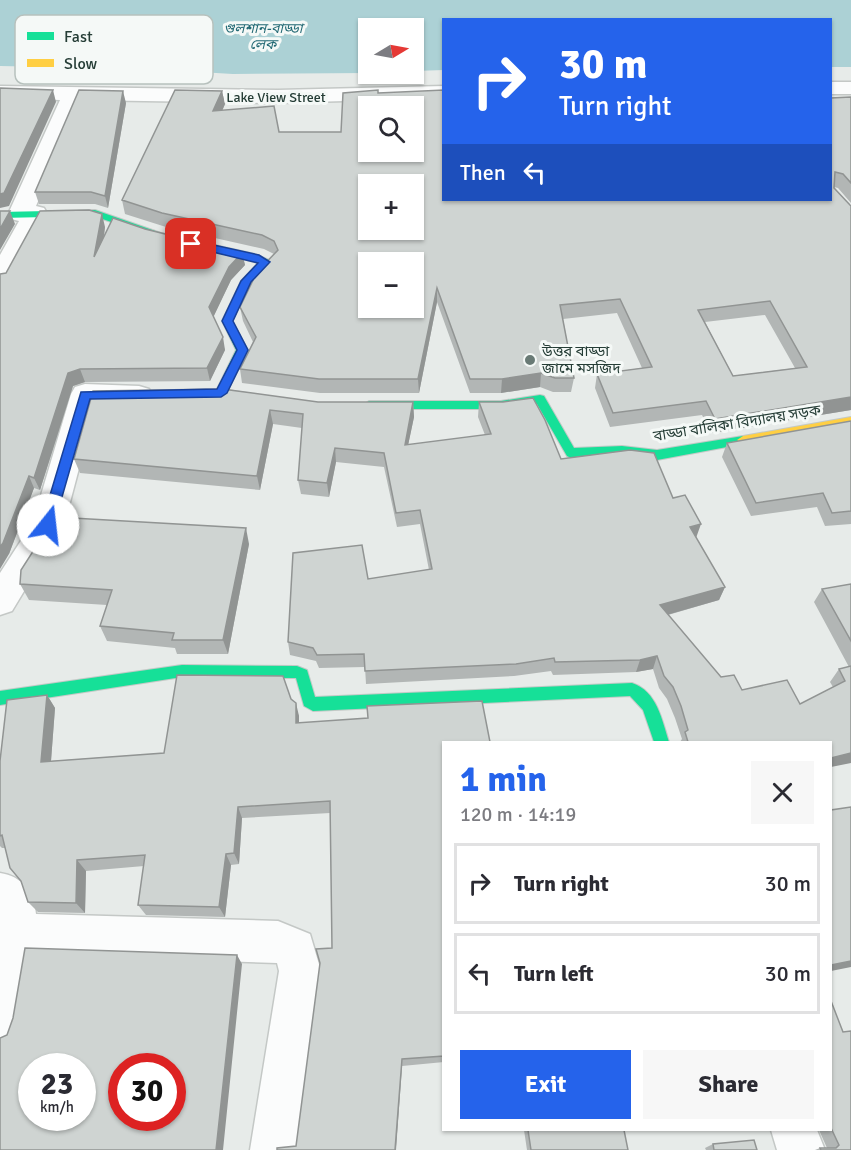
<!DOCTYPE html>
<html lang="en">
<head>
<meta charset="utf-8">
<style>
  body { margin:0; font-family:Signika,"Noto Sans Bengali",sans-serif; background:#f7f7f7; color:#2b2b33; height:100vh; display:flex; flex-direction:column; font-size:22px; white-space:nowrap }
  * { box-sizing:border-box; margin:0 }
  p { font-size:20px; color:#7c7c81 }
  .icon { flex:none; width:33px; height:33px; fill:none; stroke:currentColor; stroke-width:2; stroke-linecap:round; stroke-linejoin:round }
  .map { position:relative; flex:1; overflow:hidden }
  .panel { position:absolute; left:442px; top:741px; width:390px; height:390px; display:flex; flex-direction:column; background:#fff; border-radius:0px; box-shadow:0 2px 4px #0004 }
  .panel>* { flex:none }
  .hud { position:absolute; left:442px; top:18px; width:390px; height:183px; border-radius:0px; box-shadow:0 2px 4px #0004; background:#2563eb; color:#fff; overflow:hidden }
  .needle { width:39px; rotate:80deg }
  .tools { position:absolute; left:358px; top:18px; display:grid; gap:12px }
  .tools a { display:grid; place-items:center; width:66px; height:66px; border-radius:0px; background:#fff; box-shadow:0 2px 4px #0004; font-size:30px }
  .speed { position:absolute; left:18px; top:1053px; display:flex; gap:12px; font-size:30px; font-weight:700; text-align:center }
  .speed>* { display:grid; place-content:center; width:78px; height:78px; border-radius:50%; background:#fff; box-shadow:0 2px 4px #0004; line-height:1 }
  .speed small { font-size:15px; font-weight:400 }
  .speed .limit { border:9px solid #d22; background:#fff; color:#111 }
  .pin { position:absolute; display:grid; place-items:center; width:51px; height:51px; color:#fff; margin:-26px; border-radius:12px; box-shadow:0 3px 9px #0006 }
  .me { position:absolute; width:66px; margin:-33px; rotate:16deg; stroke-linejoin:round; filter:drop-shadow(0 0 4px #0008) }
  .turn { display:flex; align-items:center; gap:21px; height:126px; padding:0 18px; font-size:27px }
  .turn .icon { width:78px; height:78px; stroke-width:2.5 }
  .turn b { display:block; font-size:42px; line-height:51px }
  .then { display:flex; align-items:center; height:57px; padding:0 18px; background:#0003; gap:12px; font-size:22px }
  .round { display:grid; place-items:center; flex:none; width:63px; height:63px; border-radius:0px; background:#f7f7f7 }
  .summary { display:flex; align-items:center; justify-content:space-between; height:102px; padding:0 18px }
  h1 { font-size:36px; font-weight:800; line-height:45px; color:#2563eb }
  .button { display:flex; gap:12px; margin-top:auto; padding:12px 18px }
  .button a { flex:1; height:69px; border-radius:0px; background:#2563eb; color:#fff; font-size:24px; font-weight:800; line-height:69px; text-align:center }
  .button a+a { background:#f7f7f7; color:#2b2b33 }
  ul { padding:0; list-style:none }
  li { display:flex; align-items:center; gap:18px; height:81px; margin:0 12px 9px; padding:0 6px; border:3px solid #e1e1e2; border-radius:0px }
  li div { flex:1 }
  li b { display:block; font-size:22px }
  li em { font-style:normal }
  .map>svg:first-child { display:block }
</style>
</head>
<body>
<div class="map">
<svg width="851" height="1150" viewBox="0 0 851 1150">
  <rect width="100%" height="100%" fill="#e7ebe9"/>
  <path fill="#acd1d5" d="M 0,0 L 851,0 L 851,67 L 831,67 L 831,20 L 444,20 L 444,70 L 414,71 L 414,28 L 369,28 L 369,73 L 233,74 L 148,69 L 0,66 Z"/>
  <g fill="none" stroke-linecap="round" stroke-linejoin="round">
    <defs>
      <path id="street" d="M 831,82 L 851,82 L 851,94 L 831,94 Z
        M 0,86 L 278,90 L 444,86 L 444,98 L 278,103 L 81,100 L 36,206 L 44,208 L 47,213 L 13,278 L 9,284 L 0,286 L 0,255 L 19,221 L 11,219 L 8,214 L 60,100 L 0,98 Z
        M 85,384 L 139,386 L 149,389 L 153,396 L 149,403 L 139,406 L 96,404 L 64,525 L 12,611 L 0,615 L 0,573 L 33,522 L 71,394 L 75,387 Z
        M 0,873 C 22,876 34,892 36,914 L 278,921 L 310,934 L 321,971 L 298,1150 L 250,1150 L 279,971 L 277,963 L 34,955 L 22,1025 L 16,1041 L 0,1047 Z
        M 771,1130 L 817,1130 L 825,1150 L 777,1150 Z"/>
      <path id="fast" d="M 95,210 L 161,233 L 255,254 L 269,260 L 269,264 L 251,283 L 232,321 L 248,350 L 228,390 L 265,396 L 267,399 L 265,402 L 221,397 L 215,393 L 236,350 L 222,321 L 241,281 L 258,263 L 154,237 L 94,216 L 0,218 L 0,212 Z
        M 540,395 L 544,396 L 574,448 L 622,446 L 657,450 L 743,436 L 749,440 L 743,444 L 657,460 L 622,456 L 571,458 L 567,456 L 537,404 L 501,409 L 369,409 L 363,405 L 369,401 L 501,401 Z
        M 182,665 L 297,666 L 307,670 L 315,697 L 632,683 C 657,691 662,720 669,742 L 654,742 L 643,710 L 630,696 L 313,711 L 304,706 L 296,678 L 182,677 L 0,705 L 0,691 Z"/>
      <path id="slow" d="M 851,417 L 851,425 L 743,444 L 737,440 L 743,436 Z"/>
    </defs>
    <use href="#street" stroke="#c4c8c6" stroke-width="3"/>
    <use href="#fast" stroke="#c3c9c6" stroke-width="2"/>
    <use href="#slow" stroke="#c3c9c6" stroke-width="2"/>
    <use href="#street" fill="#fbfcfc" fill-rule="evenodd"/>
    <use href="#fast" fill="#16e098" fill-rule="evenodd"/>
    <use href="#slow" fill="#ffcf43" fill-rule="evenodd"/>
  </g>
  <path fill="#b2b6b5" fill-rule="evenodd" d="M 222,91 L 225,104 L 222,111 L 279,132 L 341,132 L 378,93 L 444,200 L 831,98 L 851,97 L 851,203 L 838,188 L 834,187 L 850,205 L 851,206 L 851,410 L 711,433 L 702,415 L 610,427 L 595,388 L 597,374 L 642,368 L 617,313 L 563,319 L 574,378 L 571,392 L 553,392 L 540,387 L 501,393 L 470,393 L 437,302 L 419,393 L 320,393 L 242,383 L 240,369 L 253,342 L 243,321 L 240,307 L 274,254 L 264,249 L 166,227 L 125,214 L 122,200 ZM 765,315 L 795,368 L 733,376 L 705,322 Z
    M 126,103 L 108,208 L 95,204 L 39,204 L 35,192 Z
    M 105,227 L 104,238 L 145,229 L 242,253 L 245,265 L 231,280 L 213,317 L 225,350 L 210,381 L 85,382 L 73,386 L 40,490 L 34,488 L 9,554 L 6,273 Z
    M 93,391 L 318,402 L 413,402 L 414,417 L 408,445 L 485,435 L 478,417 L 479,402 L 561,459 L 673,498 L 725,587 L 719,600 L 668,615 L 721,677 L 742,690 L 800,704 L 833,687 L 830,682 L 839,669 L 849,667 L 814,602 L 822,589 L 851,584 L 851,763 L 831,742 L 680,742 L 682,739 L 675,718 L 667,699 L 659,688 L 653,669 L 636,672 L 553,675 L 551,671 L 514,676 L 366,684 L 365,667 L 319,668 L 316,661 L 290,655 L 288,642 L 368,579 L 429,570 L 420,524 L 397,527 L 384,467 L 336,462 L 329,497 L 301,494 L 298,480 L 302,428 L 273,424 L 260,490 L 80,473 L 74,459 Z
    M 851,421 L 851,524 L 825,526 L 817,507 L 751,516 L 722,457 L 727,443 Z
    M 249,544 L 228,654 L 177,654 L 175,648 L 107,641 L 100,626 L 107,605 L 29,600 L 20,584 Z
    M 47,695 L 55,708 L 51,761 L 164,753 L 291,699 L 299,716 L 299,723 L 444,742 L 444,1062 L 402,1066 L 296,1146 L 332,948 L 330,813 L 242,818 L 239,864 L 231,865 L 225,917 L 146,915 L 138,905 L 144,866 L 86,871 L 85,913 L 38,912 L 28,902 L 21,881 L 5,848 L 2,848 L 0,846 L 0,761 Z
    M 831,1001 L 851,1150 L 815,1150 L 820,1148 L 827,1148 L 819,1130 L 831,1130 Z
    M 524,1130 L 624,1130 L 628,1150 L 527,1150 Z
    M 713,1144 L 757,1150 L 706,1150 L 705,1148 Z"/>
  <path fill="#919493" d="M 53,90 L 56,102 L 9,206 L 0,208 L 0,194 Z
    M 123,91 L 126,103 L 108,208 L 105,196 Z
    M 222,91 L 225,104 L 216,125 L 213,111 Z
    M 10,211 L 15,224 L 0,250 L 0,229 Z
    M 102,214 L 105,227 L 99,270 L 94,257 Z
    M 242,253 L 245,265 L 231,280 L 212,320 L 209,307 L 229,267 Z
    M 437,288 L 437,302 L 419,393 L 418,379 Z
    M 223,337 L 225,350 L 210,381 L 207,368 Z
    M 80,369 L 85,382 L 73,386 L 40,490 L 34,478 L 68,373 Z
    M 541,373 L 540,387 L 501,393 L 502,379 Z
    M 851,397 L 851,410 L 711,433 L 715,419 Z
    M 413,402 L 414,417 L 405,460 L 405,445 Z
    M 270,410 L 273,424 L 260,490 L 257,476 Z
    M 335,448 L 336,462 L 329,497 L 327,483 Z
    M 29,476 L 34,488 L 9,554 L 0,569 L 0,547 Z
    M 701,524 L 696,538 L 690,527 Z
    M 246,528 L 249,544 L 228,654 L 223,640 Z
    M 725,587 L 719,600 L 656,618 L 660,605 Z
    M 657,656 L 653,669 L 636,672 L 640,660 Z
    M 47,695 L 55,708 L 50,774 L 41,762 Z
    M 296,703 L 299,716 L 299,736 L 296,723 Z
    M 851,753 L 851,763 L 831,767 L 831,758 Z
    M 238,807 L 242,818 L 239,864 L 234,853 Z
    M 226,854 L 231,865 L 225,917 L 219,907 Z
    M 77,860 L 86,871 L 85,913 L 76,903 Z
    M 237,955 L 242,964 L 223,1150 L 216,1150 Z
    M 851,961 L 851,967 L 831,971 L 831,965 Z
    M 402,1059 L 402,1066 L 396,1150 L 395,1150 Z"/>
  <path fill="#cfd4d2" stroke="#919493" stroke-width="1.5" fill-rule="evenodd" d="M 0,88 L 53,90 L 4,193 L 0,194 Z
    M 79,90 L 123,91 L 105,196 L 91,192 L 35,192 Z
    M 175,90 L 222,91 L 213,111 L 274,106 L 279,132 L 341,132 L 343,93 L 378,90 L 378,93 L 444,90 L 444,200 L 831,200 L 831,98 L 851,97 L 851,183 L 843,174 L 835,172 L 834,188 L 850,205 L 851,206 L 851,397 L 715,419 L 706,401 L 613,413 L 597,374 L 652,367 L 620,299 L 560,305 L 574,378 L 555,378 L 541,373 L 502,379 L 470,379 L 437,288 L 418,379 L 319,379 L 240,369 L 256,337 L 240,307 L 257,272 L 278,250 L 274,241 L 262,235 L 162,213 L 122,200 ZM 369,106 L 414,106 L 414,152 L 369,152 ZM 369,184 L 414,184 L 414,230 L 369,230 ZM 369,262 L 414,262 L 414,308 L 369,308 ZM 770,301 L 807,367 L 733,376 L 698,310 Z
    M 89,210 L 102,214 L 94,257 L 113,218 L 145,229 L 242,253 L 229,267 L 209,307 L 223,337 L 207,368 L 80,369 L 68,373 L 34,478 L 29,476 L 3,543 L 0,547 L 0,274 L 6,273 L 40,211 Z
    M 0,211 L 10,211 L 0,229 Z
    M 222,389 L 318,402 L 413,402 L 405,445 L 491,434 L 479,402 L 503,402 L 533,398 L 545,420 L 561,459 L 630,450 L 654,453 L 673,498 L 685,495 L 701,524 L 690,527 L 725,587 L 660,605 L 721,677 L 734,675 L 742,690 L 787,680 L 800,704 L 845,681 L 839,669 L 851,666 L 851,753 L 831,758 L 831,742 L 688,742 L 685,732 L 688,730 L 681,706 L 673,687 L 664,676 L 657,656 L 640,660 L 555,662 L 554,658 L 516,664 L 365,671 L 364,654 L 317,655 L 313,648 L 288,642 L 293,553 L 362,545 L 368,579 L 432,569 L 420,510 L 396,513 L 384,453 L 335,448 L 327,483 L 298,480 L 303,414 L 270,410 L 257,476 L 74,459 L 93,391 Z
    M 851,421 L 851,511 L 832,513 L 823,493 L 756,503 L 727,443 Z
    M 55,517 L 246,528 L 223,640 L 172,640 L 174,633 L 100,626 L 112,590 L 20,584 L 21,570 Z
    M 851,584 L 851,641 L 822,589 Z
    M 177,675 L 283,676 L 291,699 L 296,703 L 296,723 L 368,718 L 367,706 L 482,701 L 490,742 L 444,742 L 444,1056 L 402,1059 L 395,1150 L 277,1150 L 277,1148 L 296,1146 L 320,963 L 316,949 L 332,948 L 330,801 L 238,807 L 234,853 L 226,854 L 219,907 L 138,905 L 145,855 L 77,860 L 76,903 L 28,902 L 21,881 L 10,868 L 2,835 L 0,836 L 0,761 L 7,700 L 47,695 L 41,762 L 164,753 Z
    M 851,807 L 851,961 L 831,965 L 831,810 Z
    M 25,948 L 237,955 L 216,1150 L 0,1150 L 0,1038 L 7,1035 L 13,1018 ZM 32,1066 L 82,1066 L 82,1118 L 32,1118 ZM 122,1066 L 172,1066 L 172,1118 L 122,1118 Z
    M 831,1001 L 843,1032 L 851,1031 L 851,1150 L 821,1150 L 820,1148 L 836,1148 L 839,1145 L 831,1128 Z
    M 528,1130 L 624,1130 L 628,1150 L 531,1150 Z
    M 754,1140 L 757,1150 L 714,1150 L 713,1144 Z"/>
  <path fill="#2563eb" stroke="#184099" stroke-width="1.5" d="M 191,240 L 259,255 L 270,262 L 251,282 L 233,321 L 248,350 L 227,393 L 221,397 L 90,399 L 54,525 L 48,530 L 43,529 L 41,525 L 81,392 L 217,389 L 237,350 L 222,321 L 241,281 L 258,263 L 188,246 L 186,244 Z"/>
  <circle fill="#697a75" stroke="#f5f9f7" stroke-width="2" cx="530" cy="360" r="6"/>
  <g text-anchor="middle" stroke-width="6" stroke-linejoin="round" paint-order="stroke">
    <g font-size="14" font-style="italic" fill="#246a75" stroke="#f5f9f7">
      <text x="263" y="33">গুলশান-বাড্ডা<tspan x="263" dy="16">লেক</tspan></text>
    </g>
    <g font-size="14" fill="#253d36" stroke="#f5f9f7">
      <text x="276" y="102">Lake View Street</text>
    </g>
    <g font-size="15" fill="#253d36" stroke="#f5f9f7" text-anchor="start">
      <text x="542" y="356">উত্তর বাড্ডা<tspan x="542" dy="17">জামে মসজিদ</tspan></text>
    </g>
    <g font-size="15" fill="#253d36" stroke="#f5f9f7">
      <text transform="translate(737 423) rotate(-9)" y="5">বাড্ডা বালিকা বিদ্যালয় সড়ক</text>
    </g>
  </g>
  <rect x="15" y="15" width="198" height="69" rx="9" fill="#f5f9f7" stroke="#b7c1bd" stroke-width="1.5"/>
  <rect x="27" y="32" width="27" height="8" fill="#16e098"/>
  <rect x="27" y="59" width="27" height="8" fill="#ffcf43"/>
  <g font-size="16" fill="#253d36">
    <text x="64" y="42">Fast</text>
    <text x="64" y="69">Slow</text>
  </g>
</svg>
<div class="tools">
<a><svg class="needle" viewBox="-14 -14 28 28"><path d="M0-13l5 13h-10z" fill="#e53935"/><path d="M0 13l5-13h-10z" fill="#7c7c81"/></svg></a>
<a><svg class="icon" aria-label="search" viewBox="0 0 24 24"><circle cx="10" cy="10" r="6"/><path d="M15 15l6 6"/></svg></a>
<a>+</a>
<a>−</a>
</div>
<div class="speed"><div>23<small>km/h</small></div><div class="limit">30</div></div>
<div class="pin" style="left:191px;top:244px;background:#d93025"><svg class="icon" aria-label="arrive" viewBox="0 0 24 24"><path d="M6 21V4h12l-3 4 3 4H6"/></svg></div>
<svg class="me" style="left:48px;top:525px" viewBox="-20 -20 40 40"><circle r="19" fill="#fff"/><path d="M0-13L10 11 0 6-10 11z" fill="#2563eb"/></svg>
<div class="hud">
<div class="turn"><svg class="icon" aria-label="right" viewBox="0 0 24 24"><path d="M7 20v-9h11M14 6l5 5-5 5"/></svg><div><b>30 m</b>Turn right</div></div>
<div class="then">Then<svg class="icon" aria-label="left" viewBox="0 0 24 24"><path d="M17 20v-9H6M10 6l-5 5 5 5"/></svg></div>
</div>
<section class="panel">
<div class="summary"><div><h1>1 min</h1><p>120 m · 14:19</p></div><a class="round"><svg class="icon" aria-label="close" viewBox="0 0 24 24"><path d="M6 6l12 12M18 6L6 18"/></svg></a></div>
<ul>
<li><svg class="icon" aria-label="right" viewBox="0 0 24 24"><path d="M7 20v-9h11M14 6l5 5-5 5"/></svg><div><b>Turn right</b></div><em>30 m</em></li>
<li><svg class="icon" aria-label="left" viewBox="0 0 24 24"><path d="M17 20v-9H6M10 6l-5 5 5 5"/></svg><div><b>Turn left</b></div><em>30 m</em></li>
</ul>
<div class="button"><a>Exit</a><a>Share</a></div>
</section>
</div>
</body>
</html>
